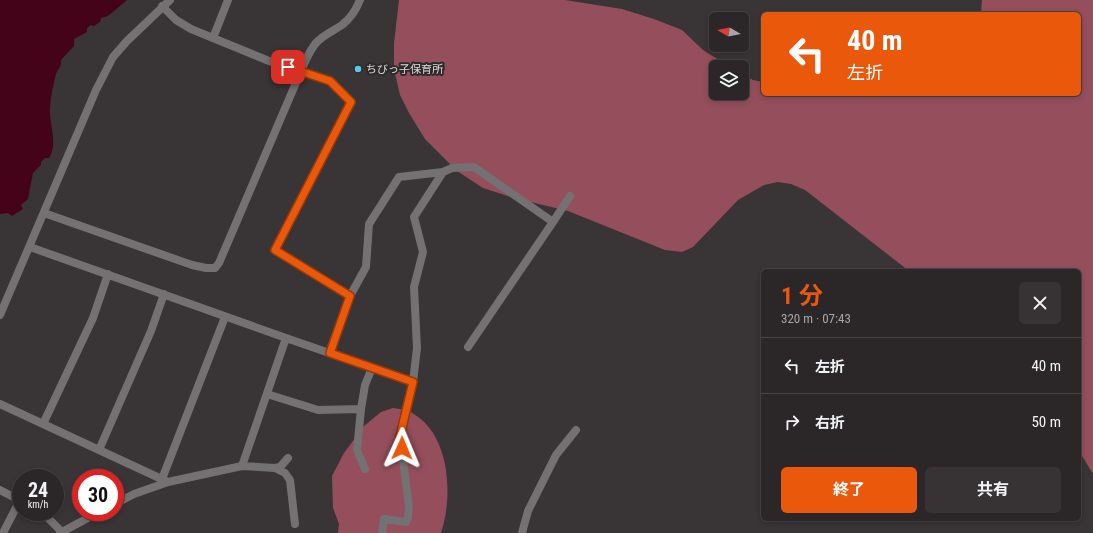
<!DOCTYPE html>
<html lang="ja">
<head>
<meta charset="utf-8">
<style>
  body { margin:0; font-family:"Roboto Condensed","Noto Sans JP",sans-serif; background:#373334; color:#f1f3f6; height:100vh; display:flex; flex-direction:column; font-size:15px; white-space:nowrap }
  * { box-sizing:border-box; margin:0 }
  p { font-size:13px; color:#a6a5a8 }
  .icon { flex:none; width:22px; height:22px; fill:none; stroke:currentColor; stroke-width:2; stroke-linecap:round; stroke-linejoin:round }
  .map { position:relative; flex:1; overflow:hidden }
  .panel { position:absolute; left:761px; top:269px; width:320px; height:252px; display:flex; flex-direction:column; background:#2b2728; border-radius:6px; box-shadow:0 2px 6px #0003,0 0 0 1px #474445 }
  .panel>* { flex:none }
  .banner { position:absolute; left:761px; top:12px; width:320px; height:84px; border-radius:6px; box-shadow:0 2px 6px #0003,0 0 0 1px #474445; background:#ea580c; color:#fff; overflow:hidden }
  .needle { width:26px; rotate:279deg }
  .controls { position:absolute; left:709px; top:12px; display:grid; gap:8px }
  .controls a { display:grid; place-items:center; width:40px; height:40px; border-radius:6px; background:#2b2728; box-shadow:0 2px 6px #0003,0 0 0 1px #474445; font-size:20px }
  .speed { position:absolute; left:12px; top:469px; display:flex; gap:8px; font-size:20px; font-weight:700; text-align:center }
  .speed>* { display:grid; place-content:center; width:52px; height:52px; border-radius:50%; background:#2b2728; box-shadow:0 2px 6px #0003,0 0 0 1px #474445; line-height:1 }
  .speed small { font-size:10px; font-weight:400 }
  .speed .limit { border:6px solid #d22; background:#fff; color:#111 }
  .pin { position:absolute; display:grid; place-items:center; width:34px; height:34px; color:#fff; margin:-17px; border-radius:8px; box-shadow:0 2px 6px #0006 }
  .me { position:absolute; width:44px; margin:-22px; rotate:1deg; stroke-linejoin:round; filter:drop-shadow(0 0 3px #0008) }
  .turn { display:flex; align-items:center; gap:14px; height:84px; padding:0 20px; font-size:18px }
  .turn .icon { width:52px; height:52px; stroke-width:2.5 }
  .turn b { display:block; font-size:28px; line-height:34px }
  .round { display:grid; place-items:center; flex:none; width:42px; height:42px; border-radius:6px; background:#373334 }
  .headline { display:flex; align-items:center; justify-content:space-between; height:68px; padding:0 20px }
  h1 { font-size:24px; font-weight:700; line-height:30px; color:#ea580c }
  .cta { display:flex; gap:8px; margin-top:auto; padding:8px 20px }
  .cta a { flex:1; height:46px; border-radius:6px; background:#ea580c; color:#fff; font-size:16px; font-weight:700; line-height:46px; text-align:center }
  .cta a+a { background:#373334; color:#f1f3f6 }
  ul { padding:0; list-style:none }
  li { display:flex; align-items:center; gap:12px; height:56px; padding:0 20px; border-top:1px solid #474445 }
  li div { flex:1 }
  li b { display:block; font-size:15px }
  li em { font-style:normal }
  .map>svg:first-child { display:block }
</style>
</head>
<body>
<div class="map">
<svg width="1093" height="533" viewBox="0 0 1093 533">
  <rect width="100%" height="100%" fill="#393435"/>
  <path fill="#944e5c" d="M 399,0 L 565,0 L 622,9 L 654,19 L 682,30 L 703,50 L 730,67 L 716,67 L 716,93 L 742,93 L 742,74 L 753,80 L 763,82 L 763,94 L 1079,94 L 1079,14 L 981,14 L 982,0 L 1093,0 L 1093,474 L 1079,451 L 1079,271 L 909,271 L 805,190 L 791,184 L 778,182 L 764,185 L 738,200 L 693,247 L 682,252 L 665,250 L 568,211 L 514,198 L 483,188 L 457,171 L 425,139 L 409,113 L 400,95 L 394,69 L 394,43 Z
    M 393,408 C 397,409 402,409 406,410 C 450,428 454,494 441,533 L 338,533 L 339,524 L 333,508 L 332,476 L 344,453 L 364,426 L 381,412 Z"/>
  <path fill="#440319" d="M 0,0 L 127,0 L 108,16 L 101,18 L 100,22 L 94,26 L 91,25 L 87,28 L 87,32 L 74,39 L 74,46 L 61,60 C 62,66 58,69 56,74 C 53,86 50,100 50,112 C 50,126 58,145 49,158 L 45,158 L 41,162 L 41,165 L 33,173 L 28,199 L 21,205 L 23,209 L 12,216 L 8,213 L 0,214 Z"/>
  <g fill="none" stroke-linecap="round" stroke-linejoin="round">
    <path stroke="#737171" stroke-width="8" d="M 162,6 L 176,20 L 191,29 L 274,63 L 330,81 L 351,102 L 275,250 L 350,296 L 329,353
      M 213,38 L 228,0
      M 44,213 L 192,265 L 206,268 L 215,268 L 219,263 L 301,71
      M 30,247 L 286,338 L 413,382
      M 350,296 L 366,267 L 369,224 L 399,177 L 443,172 L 452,168 L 474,167 L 553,222 L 570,196
      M 468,347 L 553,222
      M 267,394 L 318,410 L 361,409 L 365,385 L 372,368
      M 0,404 L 168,482
      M 361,409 L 357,450 L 365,469
      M 43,424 L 93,318 L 108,274
      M 99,450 L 151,331 L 164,294
      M 242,466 L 275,468 L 280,467 L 288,458
      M 275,468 L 285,473 L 290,480 L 295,524
      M 162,479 L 225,317
      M 0,490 L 21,501
      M 115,504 L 134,494 L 168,482 L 242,466 L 286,338
      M 42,512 L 61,531
      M 3,533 L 20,500
      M 60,533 L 99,512
      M 382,533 L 384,519 L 406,522 L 408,518 L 409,507 L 400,436 L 413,382 L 417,348 L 414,287 L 423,252 L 414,217 L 443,172
      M 522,533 L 528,511 L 556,455 L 576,430"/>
    <path stroke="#737171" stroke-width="8" d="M 301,71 C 305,62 309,51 316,43 C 323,35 333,31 342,25 C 351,18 356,10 360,0
      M 0,315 L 96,90 L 113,57 L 127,41 L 170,0"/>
  </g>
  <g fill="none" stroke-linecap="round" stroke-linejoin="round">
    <defs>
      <path id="route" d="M 288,67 L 330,81 L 351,102 L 275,250 L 350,296 L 330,353 L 413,382 L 400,436 L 402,448"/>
    </defs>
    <use href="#route" stroke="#983908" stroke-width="10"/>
    <use href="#route" stroke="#ea580c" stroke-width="7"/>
  </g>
  <circle fill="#59c8e4" stroke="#2f2a2b" stroke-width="1.5" cx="358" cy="69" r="4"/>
  <g text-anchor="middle" stroke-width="4" stroke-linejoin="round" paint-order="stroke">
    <g font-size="11" fill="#dfdcdc" stroke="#2f2a2b" text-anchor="start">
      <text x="366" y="73">ちびっ子保育所</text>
    </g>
  </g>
</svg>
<div class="controls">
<a><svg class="needle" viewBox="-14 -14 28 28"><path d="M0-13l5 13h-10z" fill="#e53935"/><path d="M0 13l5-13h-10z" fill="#a6a5a8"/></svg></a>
<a><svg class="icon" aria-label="layers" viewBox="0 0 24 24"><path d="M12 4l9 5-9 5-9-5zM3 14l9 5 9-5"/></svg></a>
</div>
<div class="speed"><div>24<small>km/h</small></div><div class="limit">30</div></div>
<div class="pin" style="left:288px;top:67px;background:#d93025"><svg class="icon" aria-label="arrive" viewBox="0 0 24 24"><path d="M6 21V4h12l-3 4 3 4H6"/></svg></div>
<svg class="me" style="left:402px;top:448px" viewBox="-20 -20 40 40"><path d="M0-17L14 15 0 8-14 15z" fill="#ea580c" stroke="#fff" stroke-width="4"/></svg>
<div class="banner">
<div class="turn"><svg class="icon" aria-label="left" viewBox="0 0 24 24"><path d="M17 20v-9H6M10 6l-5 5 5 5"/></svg><div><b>40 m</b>左折</div></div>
</div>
<section class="panel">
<div class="headline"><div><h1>1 分</h1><p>320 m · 07:43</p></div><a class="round"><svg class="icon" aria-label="close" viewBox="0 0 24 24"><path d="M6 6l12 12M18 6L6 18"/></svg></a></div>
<ul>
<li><svg class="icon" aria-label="left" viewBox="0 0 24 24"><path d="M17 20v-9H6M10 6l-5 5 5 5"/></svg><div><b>左折</b></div><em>40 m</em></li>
<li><svg class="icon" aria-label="right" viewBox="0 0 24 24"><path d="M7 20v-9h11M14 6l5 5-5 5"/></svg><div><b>右折</b></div><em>50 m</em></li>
</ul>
<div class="cta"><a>終了</a><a>共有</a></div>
</section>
</div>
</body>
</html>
